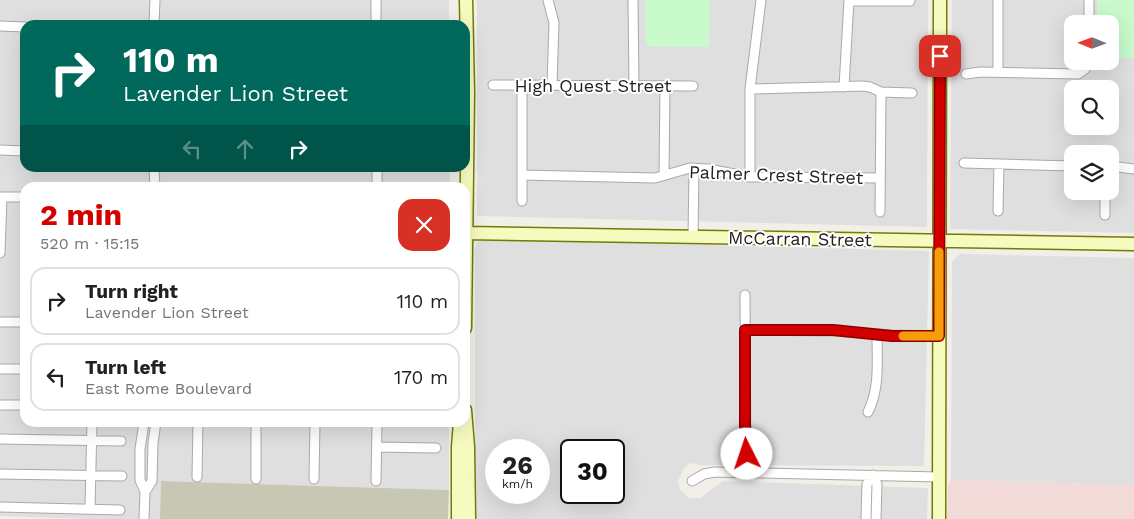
<!DOCTYPE html>
<html lang="en">
<head>
<meta charset="utf-8">
<style>
  body { margin:0; font-family:"Work Sans",sans-serif; background:#f6f6f6; color:#202124; height:100vh; display:flex; flex-direction:column; font-size:19px; white-space:nowrap }
  * { box-sizing:border-box; margin:0 }
  p { font-size:16px; color:#757577 }
  .icon { flex:none; width:28px; height:28px; fill:none; stroke:currentColor; stroke-width:2; stroke-linecap:round; stroke-linejoin:round }
  .map { position:relative; flex:1; overflow:hidden }
  .drawer { position:absolute; left:20px; top:182px; width:450px; height:245px; display:flex; flex-direction:column; background:#fff; border-radius:15px; box-shadow:0 5px 20px #0002 }
  .drawer>* { flex:none }
  .hud { position:absolute; left:20px; top:20px; width:450px; height:152px; border-radius:15px; box-shadow:0 5px 20px #0002; background:#00695c; color:#fff; overflow:hidden }
  .needle { width:32px; rotate:271deg }
  .controls { position:absolute; left:1064px; top:15px; display:grid; gap:10px }
  .controls a { display:grid; place-items:center; width:55px; height:55px; border-radius:10px; background:#fff; box-shadow:0 5px 20px #0002; font-size:25px }
  .speed { position:absolute; left:485px; top:439px; display:flex; gap:10px; font-size:25px; font-weight:700; text-align:center }
  .speed>* { display:grid; place-content:center; width:65px; height:65px; border-radius:50%; background:#fff; box-shadow:0 5px 20px #0002; line-height:1 }
  .speed small { font-size:12px; font-weight:400 }
  .speed .limit { border:2px solid #111; border-radius:8px; background:#fff; color:#111 }
  .pin { position:absolute; display:grid; place-items:center; width:42px; height:42px; color:#fff; margin:-21px; border-radius:10px; box-shadow:0 2px 8px #0006 }
  .me { position:absolute; width:55px; margin:-28px; rotate:356deg; stroke-linejoin:round; filter:drop-shadow(0 0 4px #0008) }
  .turn { display:flex; align-items:center; gap:18px; height:105px; padding:0 20px; font-size:22px }
  .turn .icon { width:65px; height:65px; stroke-width:2.5 }
  .turn b { display:block; font-size:35px; line-height:42px }
  .lanes { display:flex; align-items:center; height:48px; padding:0 20px; background:#0003; justify-content:center; gap:25px; direction:ltr }
  .lanes .off { opacity:.35 }
  .round { display:grid; place-items:center; flex:none; width:52px; height:52px; border-radius:15px; background:#f6f6f6 }
  .head { display:flex; align-items:center; justify-content:space-between; height:85px; padding:0 20px }
  h1 { font-size:30px; font-weight:700; line-height:38px; color:#d40000 }
  ul { padding:0; list-style:none }
  li { display:flex; align-items:center; gap:15px; height:68px; margin:0 10px 8px; padding:0 10px; border:2px solid #e0e0e0; border-radius:15px }
  li div { flex:1 }
  li b { display:block; font-size:19px }
  li em { font-style:normal }
  .map>svg:first-child { display:block }
</style>
</head>
<body>
<div class="map">
<svg width="1134" height="519" viewBox="0 0 1134 519">
  <rect width="100%" height="100%" fill="#f2efe9"/>
  <path fill="#e0dfdf" fill-rule="evenodd" d="M 0,0 L 449,0 L 449,25 L 25,25 L 25,168 L 450,168 L 449,188 L 25,188 L 25,422 L 449,423 L 449,490 L 162,481 L 160,519 L 89,519 L 0,516 Z
    M 477,0 L 928,0 L 927,227 L 477,216 Z
    M 952,0 L 1134,0 L 1134,233 L 950,229 ZM 1072,24 L 1110,24 L 1110,61 L 1072,61 ZM 1072,89 L 1110,89 L 1110,126 L 1072,126 ZM 1072,154 L 1110,154 L 1110,191 L 1072,191 Z
    M 484,239 L 929,251 L 924,466 L 700,465 L 690,463 L 684,468 L 678,481 L 680,490 L 689,498 L 700,498 L 723,481 L 928,488 L 927,519 L 475,519 L 475,249 L 477,242 ZM 496,450 L 539,450 L 539,492 L 496,492 ZM 571,450 L 614,450 L 614,492 L 571,492 Z
    M 960,254 L 1134,258 L 1134,485 L 951,480 L 952,262 Z"/>
  <path fill="#f2dad9" d="M 951,480 L 1134,485 L 1134,519 L 947,519 L 948,485 Z"/>
  <path fill="#c7c7b4" d="M 161,481 L 449,490 L 448,519 L 160,519 Z"/>
  <path fill="#c8facc" d="M 646,0 L 710,0 L 709,47 L 646,46 Z
    M 1097,0 L 1134,0 L 1134,58 L 1110,58 L 1110,24 L 1097,24 Z"/>
  <g fill="none" stroke-linecap="round" stroke-linejoin="round">
    <defs>
      <path id="street" d="M 376,0 L 376,25
        M 548,0 L 554,23 L 552,85
        M 633,0 L 634,86
        M 849,1 L 910,1
        M 1089,24 L 1089,0
        M 154,25 L 155,0
        M 0,26 L 25,27
        M 998,72 L 998,0
        M 966,74 L 980,72 L 1078,74 L 1085,69 L 1090,61
        M 493,85 L 693,86
        M 844,87 L 849,0
        M 750,89 L 863,86 L 870,87 L 881,92 L 912,93
        M 0,150 L 25,151
        M 964,163 L 1072,166
        M 1110,166 L 1134,169
        M 154,168 L 155,188
        M 377,168 L 377,188
        M 522,175 L 655,178 L 690,168 L 708,169 L 750,177 L 880,178
        M 664,175 L 665,86
        M 750,177 L 750,89 L 761,0
        M 0,197 L 25,197
        M 522,201 L 522,85
        M 998,211 L 999,164
        M 880,212 L 881,92
        M 1105,215 L 1105,191
        M 693,236 L 694,168
        M 0,253 L 2,197
        M 745,295 L 746,472
        M 0,322 L 25,322
        M 745,330 L 833,331 L 892,335 L 939,336
        M 0,369 L 25,369
        M 0,405 L 25,405
        M 868,412 C 880,388 877,361 877,335
        M 0,439 L 121,441
        M 377,447 L 436,448
        M 0,474 L 122,476
        M 873,475 L 877,484 L 876,519
        M 197,477 L 198,422
        M 256,479 L 256,422
        M 314,479 L 315,422
        M 376,481 L 377,422
        M 692,481 L 704,474 L 715,472 L 939,477
        M 145,492 L 152,481 L 153,443 L 156,422
        M 0,507 L 120,510
        M 90,509 L 92,422
        M 144,519 L 145,492 L 140,480 L 140,449 L 144,422
        M 866,519 L 867,484 L 873,475"/>
      <path id="secondary" d="M 466,233 L 1134,244
        M 465,328 L 468,93 L 466,0
        M 465,410 L 468,447 L 469,519
        M 458,519 L 458,447 L 460,422
        M 939,519 L 940,0"/>
    </defs>
    <use href="#street" stroke="#a9a9a9" stroke-width="11"/>
    <use href="#secondary" stroke="#707d05" stroke-width="15"/>
    <use href="#street" stroke="#fff" stroke-width="9"/>
    <use href="#secondary" stroke="#f7fabf" stroke-width="12"/>
  </g>
  <g fill="none" stroke-linecap="round" stroke-linejoin="round">
    <defs>
      <path id="route" d="M 747,454 L 745,425 L 745,330 L 833,330 L 892,336 L 939,336 L 940,56"/>
    </defs>
    <use href="#route" stroke="#8a0000" stroke-width="12"/>
    <use href="#route" stroke="#d40000" stroke-width="9"/>
    <path stroke="#f59e0b" stroke-width="9" d="M 903,336 L 939,336 L 939,252"/>
  </g>
  <g text-anchor="middle" stroke-width="4" stroke-linejoin="round" paint-order="stroke">
    <g font-size="18" fill="#222" stroke="#fff">
      <text x="593" y="92">High Quest Street</text>
      <text transform="translate(776 175) rotate(2)" y="6">Palmer Crest Street</text>
      <text transform="translate(800 239) rotate(1)" y="6">McCarran Street</text>
    </g>
  </g>
</svg>
<div class="controls">
<a><svg class="needle" viewBox="-14 -14 28 28"><path d="M0-13l5 13h-10z" fill="#e53935"/><path d="M0 13l5-13h-10z" fill="#757577"/></svg></a>
<a><svg class="icon" aria-label="search" viewBox="0 0 24 24"><circle cx="10" cy="10" r="6"/><path d="M15 15l6 6"/></svg></a>
<a><svg class="icon" aria-label="layers" viewBox="0 0 24 24"><path d="M12 4l9 5-9 5-9-5zM3 14l9 5 9-5"/></svg></a>
</div>
<div class="speed"><div>26<small>km/h</small></div><div class="limit">30</div></div>
<div class="pin" style="left:940px;top:56px;background:#d93025"><svg class="icon" aria-label="arrive" viewBox="0 0 24 24"><path d="M6 21V4h12l-3 4 3 4H6"/></svg></div>
<svg class="me" style="left:747px;top:454px" viewBox="-20 -20 40 40"><circle r="19" fill="#fff"/><path d="M0-13L10 11 0 6-10 11z" fill="#d40000"/></svg>
<div class="hud">
<div class="turn"><svg class="icon" aria-label="right" viewBox="0 0 24 24"><path d="M7 20v-9h11M14 6l5 5-5 5"/></svg><div><b>110 m</b>Lavender Lion Street</div></div>
<div class="lanes"><svg class="icon off" aria-label="left" viewBox="0 0 24 24"><path d="M17 20v-9H6M10 6l-5 5 5 5"/></svg><svg class="icon off" aria-label="ahead" viewBox="0 0 24 24"><path d="M12 20V5M6 11l6-6 6 6"/></svg><svg class="icon" aria-label="right" viewBox="0 0 24 24"><path d="M7 20v-9h11M14 6l5 5-5 5"/></svg></div>
</div>
<section class="drawer">
<div class="head"><div><h1>2 min</h1><p>520 m · 15:15</p></div><a class="round" style="background:#d93025;color:#fff"><svg class="icon" aria-label="close" viewBox="0 0 24 24"><path d="M6 6l12 12M18 6L6 18"/></svg></a></div>
<ul>
<li><svg class="icon" aria-label="right" viewBox="0 0 24 24"><path d="M7 20v-9h11M14 6l5 5-5 5"/></svg><div><b>Turn right</b><p>Lavender Lion Street</p></div><em>110 m</em></li>
<li><svg class="icon" aria-label="left" viewBox="0 0 24 24"><path d="M17 20v-9H6M10 6l-5 5 5 5"/></svg><div><b>Turn left</b><p>East Rome Boulevard</p></div><em>170 m</em></li>
</ul>
</section>
</div>
</body>
</html>
